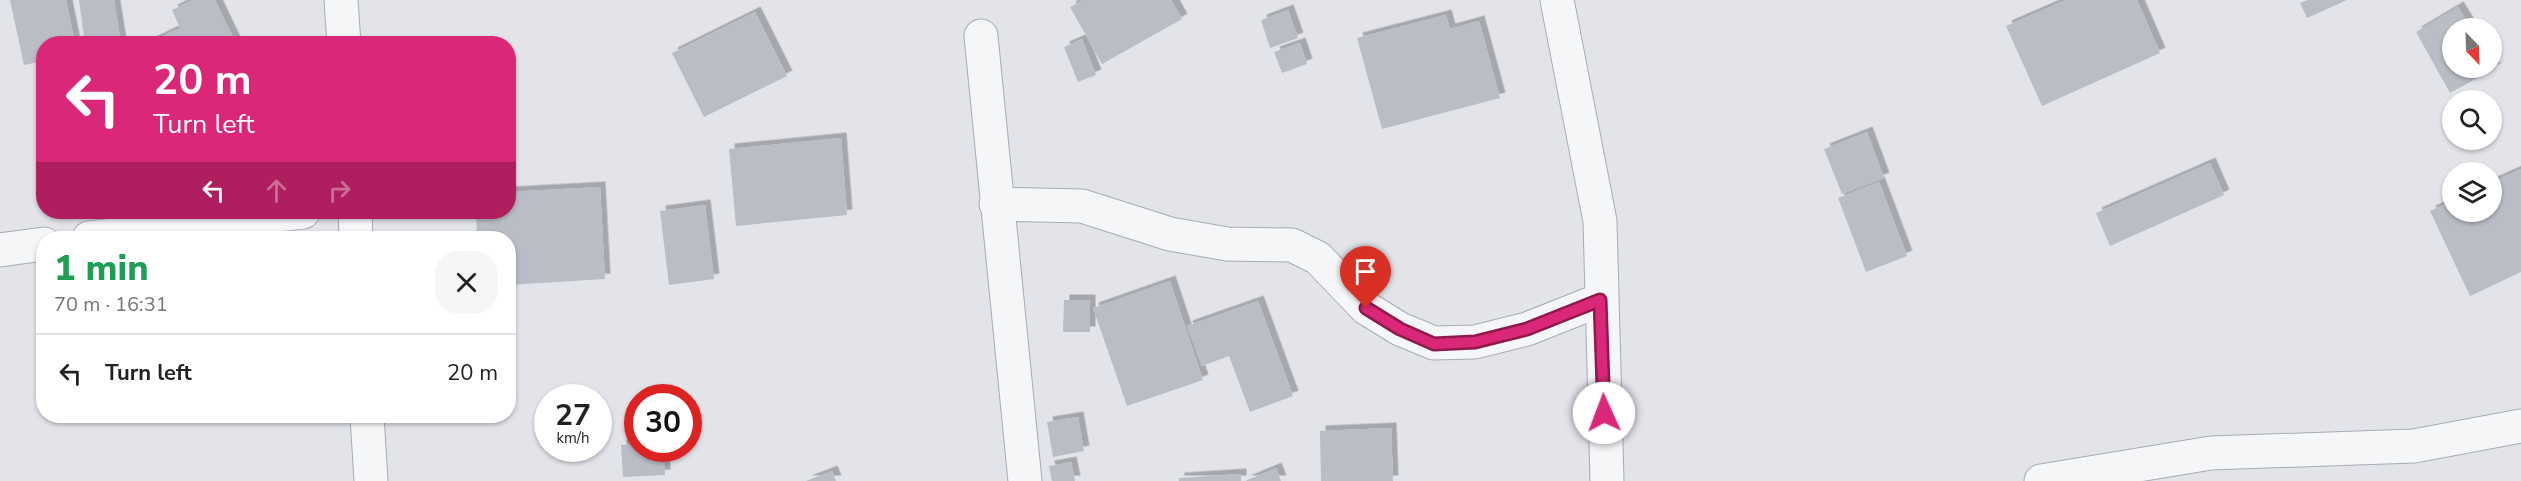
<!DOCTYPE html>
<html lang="en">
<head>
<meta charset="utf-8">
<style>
  body { margin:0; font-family:"Nunito Sans",sans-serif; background:#f6f6f6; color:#222; height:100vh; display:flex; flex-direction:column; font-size:22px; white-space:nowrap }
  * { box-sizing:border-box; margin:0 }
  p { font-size:20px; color:#767676 }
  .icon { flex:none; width:33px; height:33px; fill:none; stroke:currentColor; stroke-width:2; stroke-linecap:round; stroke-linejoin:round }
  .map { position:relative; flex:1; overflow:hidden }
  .side { position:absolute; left:36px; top:231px; width:480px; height:192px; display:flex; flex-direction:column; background:#fff; border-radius:24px; box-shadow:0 2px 4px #0004 }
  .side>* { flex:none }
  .guide { position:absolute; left:36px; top:36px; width:480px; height:183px; border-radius:24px; box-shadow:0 2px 4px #0004; background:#db2777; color:#fff; overflow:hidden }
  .needle { width:39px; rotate:157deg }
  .buttons { position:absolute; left:2442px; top:18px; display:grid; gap:12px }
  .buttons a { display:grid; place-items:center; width:60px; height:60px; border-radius:50%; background:#fff; box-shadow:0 2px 4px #0004; font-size:30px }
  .speed { position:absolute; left:534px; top:384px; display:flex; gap:12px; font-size:30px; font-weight:700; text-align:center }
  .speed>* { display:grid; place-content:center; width:78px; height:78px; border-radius:50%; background:#fff; box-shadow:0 2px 4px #0004; line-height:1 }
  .speed small { font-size:15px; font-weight:400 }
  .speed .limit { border:9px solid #d22; background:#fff; color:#111 }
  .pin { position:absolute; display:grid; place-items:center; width:51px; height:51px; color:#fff; margin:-62px -26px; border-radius:50% 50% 50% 0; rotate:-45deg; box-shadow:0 0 6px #0007 }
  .pin .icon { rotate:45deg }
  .me { position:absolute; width:66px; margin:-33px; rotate:358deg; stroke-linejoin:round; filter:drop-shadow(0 0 4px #0008) }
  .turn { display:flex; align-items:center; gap:21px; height:126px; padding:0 18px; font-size:27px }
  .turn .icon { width:78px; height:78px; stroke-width:2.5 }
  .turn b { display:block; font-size:42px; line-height:51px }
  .lanes { display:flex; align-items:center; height:57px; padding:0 18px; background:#0003; justify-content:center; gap:30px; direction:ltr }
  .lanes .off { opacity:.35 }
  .round { display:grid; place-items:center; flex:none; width:63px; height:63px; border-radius:24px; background:#f6f6f6 }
  .headline { display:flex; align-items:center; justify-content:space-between; height:102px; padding:0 18px }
  h1 { font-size:36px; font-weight:800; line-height:45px; color:#1e9e55 }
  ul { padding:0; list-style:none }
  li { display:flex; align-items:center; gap:18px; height:78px; padding:0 18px; border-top:2px solid #e0e0e0 }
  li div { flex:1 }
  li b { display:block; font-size:22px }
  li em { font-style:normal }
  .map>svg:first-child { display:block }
</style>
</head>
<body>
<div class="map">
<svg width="2521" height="481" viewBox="0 0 2521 481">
  <defs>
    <filter id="shadow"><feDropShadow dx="5.5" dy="-5.5" stdDeviation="0" flood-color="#0004"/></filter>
  </defs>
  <rect width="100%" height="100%" fill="#e3e4ea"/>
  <path fill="#babdc6" filter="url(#shadow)" d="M 10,0 L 66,0 L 75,44 L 44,44 L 44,61 L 24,65 Z
    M 79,0 L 114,0 L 121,44 L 85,44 Z
    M 193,0 L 215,0 L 236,44 L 146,44 L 180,28 L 172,10 Z
    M 1083,0 L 1171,0 L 1182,19 L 1102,64 L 1070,7 Z
    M 2066,0 L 2137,0 L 2160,53 L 2042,106 L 2006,26 Z
    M 2308,0 L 2347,0 L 2307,18 L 2300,3 Z
    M 2458,7 L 2471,28 L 2452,28 L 2452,68 L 2496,68 L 2450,93 L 2416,32 Z
    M 1288,10 L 1298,38 L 1270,48 L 1261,20 Z
    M 755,12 L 787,76 L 704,117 L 672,53 Z
    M 1446,15 L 1450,29 L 1479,21 L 1500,98 L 1382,129 L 1357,38 Z
    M 1082,39 L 1096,75 L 1078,82 L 1064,47 Z
    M 1300,43 L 1307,64 L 1282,73 L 1274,52 Z
    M 1867,132 L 1884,178 L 1842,194 L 1824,149 Z
    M 841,138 L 847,215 L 736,226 L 729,149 Z
    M 2210,163 L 2224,195 L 2110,246 L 2096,213 Z
    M 2521,169 L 2521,272 L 2470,296 L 2430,211 L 2452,201 L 2452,212 L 2492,212 L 2492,182 Z
    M 1879,182 L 1907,256 L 1866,272 L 1838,198 Z
    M 600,187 L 605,279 L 508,285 L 508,238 L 477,238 L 476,212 L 508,212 L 508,192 Z
    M 705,205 L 714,279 L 669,285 L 660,211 Z
    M 1170,281 L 1203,380 L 1127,406 L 1093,308 Z
    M 1064,300 L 1090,300 L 1090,332 L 1063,332 Z
    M 1258,301 L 1293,396 L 1250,412 L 1229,356 L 1202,366 L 1187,326 Z
    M 1078,417 L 1084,451 L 1053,457 L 1047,422 Z
    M 1391,428 L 1393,481 L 1321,481 L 1320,431 Z
    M 638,444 L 638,448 L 664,448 L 665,475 L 623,477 L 621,445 Z
    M 1071,462 L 1075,481 L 1052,481 L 1049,466 Z
    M 1276,468 L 1281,481 L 1245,481 Z
    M 832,471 L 836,481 L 806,481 Z
    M 1241,474 L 1241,481 L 1179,481 L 1179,478 Z"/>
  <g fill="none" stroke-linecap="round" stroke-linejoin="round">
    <defs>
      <path id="street" d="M 341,0 L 344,44
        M 1557,0 L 1600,221 L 1607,481
        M 981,36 L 1025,481
        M 996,204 L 1082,206 L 1170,234 L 1227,244 L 1292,245 L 1318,258 L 1366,308 L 1400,329 L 1434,343 L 1475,342 L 1527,329 L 1600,300
        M 355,212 L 356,238
        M 89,238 L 303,212
        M 0,250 L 44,244
        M 367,416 L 371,481
        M 2041,481 L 2211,453 L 2414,446 L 2521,426"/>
    </defs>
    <use href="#street" stroke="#a8aab4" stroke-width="35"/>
    <use href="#street" stroke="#f5f6f8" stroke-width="33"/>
  </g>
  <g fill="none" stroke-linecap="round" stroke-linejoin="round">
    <defs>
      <path id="route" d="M 1366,308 L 1400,329 L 1434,344 L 1475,342 L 1527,329 L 1600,300 L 1604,413"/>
    </defs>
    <use href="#route" stroke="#8e194d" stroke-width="15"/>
    <use href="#route" stroke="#db2777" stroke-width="10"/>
  </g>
</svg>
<div class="buttons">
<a><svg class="needle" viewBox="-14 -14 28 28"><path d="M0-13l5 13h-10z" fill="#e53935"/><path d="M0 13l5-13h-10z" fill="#767676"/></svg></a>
<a><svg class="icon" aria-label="search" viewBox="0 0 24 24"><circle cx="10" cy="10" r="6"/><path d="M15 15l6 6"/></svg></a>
<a><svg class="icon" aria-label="layers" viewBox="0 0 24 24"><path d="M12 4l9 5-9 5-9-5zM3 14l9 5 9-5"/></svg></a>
</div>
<div class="speed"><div>27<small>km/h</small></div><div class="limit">30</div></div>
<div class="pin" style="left:1366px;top:308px;background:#d93025"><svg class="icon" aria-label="arrive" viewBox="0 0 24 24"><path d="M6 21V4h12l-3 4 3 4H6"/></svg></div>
<svg class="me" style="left:1604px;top:413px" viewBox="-20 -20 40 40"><circle r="19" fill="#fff"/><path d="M0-13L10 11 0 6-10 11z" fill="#db2777"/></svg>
<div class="guide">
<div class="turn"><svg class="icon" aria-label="left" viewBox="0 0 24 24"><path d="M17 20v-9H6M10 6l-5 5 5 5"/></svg><div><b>20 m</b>Turn left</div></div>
<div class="lanes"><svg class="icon" aria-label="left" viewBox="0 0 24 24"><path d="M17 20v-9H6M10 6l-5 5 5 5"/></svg><svg class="icon off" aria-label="ahead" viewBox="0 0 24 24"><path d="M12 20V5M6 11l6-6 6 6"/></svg><svg class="icon off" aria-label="right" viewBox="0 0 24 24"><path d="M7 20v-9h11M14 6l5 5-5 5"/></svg></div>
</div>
<section class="side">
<div class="headline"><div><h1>1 min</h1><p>70 m · 16:31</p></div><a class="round"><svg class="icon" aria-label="close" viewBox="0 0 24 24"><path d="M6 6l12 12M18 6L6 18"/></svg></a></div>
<ul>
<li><svg class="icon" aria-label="left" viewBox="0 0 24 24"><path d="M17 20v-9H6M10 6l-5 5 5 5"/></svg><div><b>Turn left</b></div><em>20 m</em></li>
</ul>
</section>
</div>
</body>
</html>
